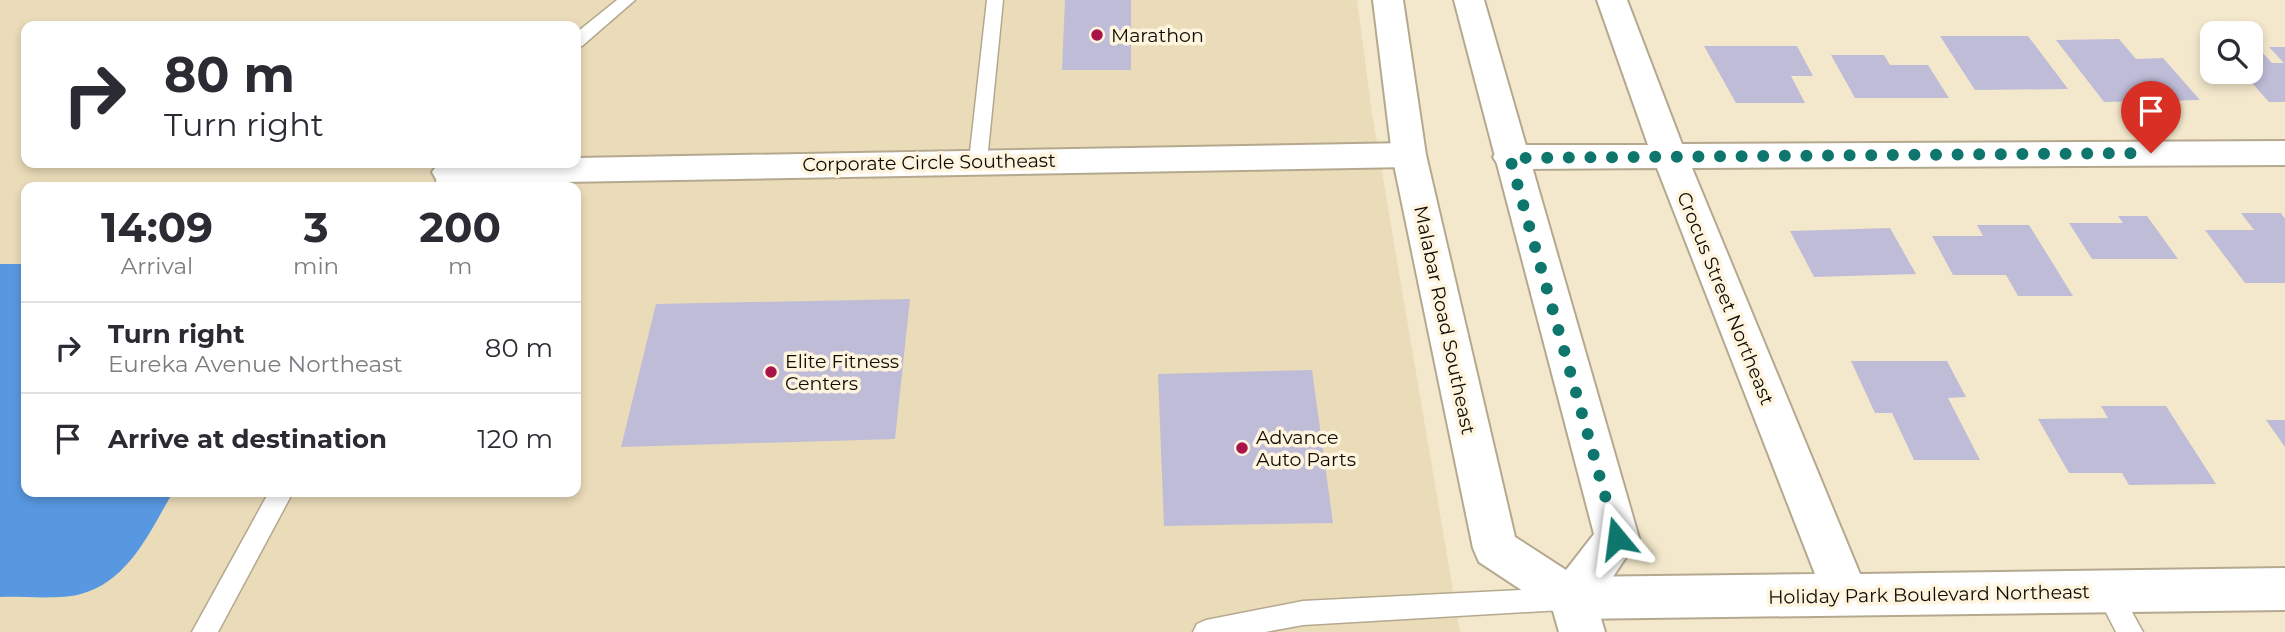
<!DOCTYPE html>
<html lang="en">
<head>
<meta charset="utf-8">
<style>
  body { margin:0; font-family:Montserrat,sans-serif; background:#f7f7f7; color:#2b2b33; height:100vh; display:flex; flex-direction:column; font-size:26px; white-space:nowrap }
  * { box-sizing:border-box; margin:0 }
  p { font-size:23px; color:#7c7c81 }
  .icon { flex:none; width:38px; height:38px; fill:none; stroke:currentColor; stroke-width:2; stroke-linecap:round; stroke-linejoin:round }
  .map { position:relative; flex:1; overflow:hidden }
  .drawer { position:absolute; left:21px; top:182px; width:560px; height:315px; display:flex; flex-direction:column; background:#fff; border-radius:14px; box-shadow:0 4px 10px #0003 }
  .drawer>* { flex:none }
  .hud { position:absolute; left:21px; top:21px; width:560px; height:147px; border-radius:14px; box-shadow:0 4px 10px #0003; background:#fff; color:#2b2b33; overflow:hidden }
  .controls { position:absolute; left:2200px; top:21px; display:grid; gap:14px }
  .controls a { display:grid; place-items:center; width:63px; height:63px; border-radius:14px; background:#fff; box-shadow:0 4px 10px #0003; font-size:35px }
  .pin { position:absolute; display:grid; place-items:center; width:60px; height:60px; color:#fff; margin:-72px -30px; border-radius:50% 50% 50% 0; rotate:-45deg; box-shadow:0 0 7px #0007 }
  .pin .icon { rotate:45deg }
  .me { position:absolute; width:77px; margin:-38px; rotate:344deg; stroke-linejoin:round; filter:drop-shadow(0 0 5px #0008) }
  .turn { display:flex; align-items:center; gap:24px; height:147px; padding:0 28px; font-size:32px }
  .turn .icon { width:91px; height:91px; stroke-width:2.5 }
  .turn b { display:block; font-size:49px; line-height:60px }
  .eta { display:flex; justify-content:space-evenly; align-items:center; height:119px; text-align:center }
  .eta b { font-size:42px; font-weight:700; line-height:49px }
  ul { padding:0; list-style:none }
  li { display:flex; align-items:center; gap:21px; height:91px; padding:0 28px; border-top:2px solid #e1e1e2 }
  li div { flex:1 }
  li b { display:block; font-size:26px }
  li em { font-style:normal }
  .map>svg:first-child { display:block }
</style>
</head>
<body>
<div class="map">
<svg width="2285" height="632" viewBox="0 0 2285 632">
  <rect width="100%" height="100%" fill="#f3e8cc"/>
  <path fill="#eadbb9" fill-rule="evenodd" d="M 0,0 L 1357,0 L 1372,113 L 1460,632 L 0,632 ZM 26,26 L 576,26 L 576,163 L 26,163 ZM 26,187 L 576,187 L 576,492 L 26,492 Z"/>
  <path fill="#5898e0" d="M 0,264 L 26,264 L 26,492 L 173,492 C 150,531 129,581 81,594 C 60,600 23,596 0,597 Z"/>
  <path fill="#bfbcd8" d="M 1065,0 L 1131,0 L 1131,70 L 1062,70 Z
    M 1940,36 L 2028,36 L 2068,89 L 1975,90 Z
    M 2119,39 L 2136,59 L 2163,58 L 2200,100 L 2104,102 L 2056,40 Z
    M 1704,46 L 1797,46 L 1813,76 L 1791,76 L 1805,103 L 1736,103 Z
    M 2269,47 L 2285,47 L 2285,102 L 2269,102 L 2242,72 L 2250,72 L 2250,49 L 2259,49 L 2272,63 L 2284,63 Z
    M 1831,55 L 1884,55 L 1890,65 L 1928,65 L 1949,98 L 1855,98 Z
    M 2241,213 L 2281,213 L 2285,219 L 2285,283 L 2245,283 L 2205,230 L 2254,230 Z
    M 2118,216 L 2147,216 L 2178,259 L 2092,259 L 2069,223 L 2123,223 Z
    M 1977,225 L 2029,225 L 2073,296 L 2018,296 L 2006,275 L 1953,275 L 1932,236 L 1983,236 Z
    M 1890,228 L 1916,274 L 1814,277 L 1790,231 Z
    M 910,299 L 895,439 L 621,447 L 656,304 Z
    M 1851,361 L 1947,361 L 1966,397 L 1948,398 L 1980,460 L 1914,460 L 1892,413 L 1875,413 Z
    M 1312,370 L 1333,523 L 1164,526 L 1158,374 Z
    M 2101,406 L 2166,406 L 2216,484 L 2129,485 L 2122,473 L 2069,473 L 2038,419 L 2108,418 Z
    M 2266,420 L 2285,420 L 2285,447 Z"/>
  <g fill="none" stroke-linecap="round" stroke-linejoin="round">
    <defs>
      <path id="service" d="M 617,0 L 635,0 L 582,46 L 576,47 L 576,33 Z
        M 987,0 L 1003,0 L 987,161 L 978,167 L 969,161 Z
        M 446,163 L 464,163 L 451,187 L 433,187 Z
        M 269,492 L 293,492 L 218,632 L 192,632 Z
        M 2107,580 L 2116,583 L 2143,632 L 2116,632 L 2095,591 L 2098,583 Z
        M 1562,588 L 1571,591 L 1574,599 L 1571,607 L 1562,610 L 1303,625 L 1265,632 L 1193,632 L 1197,624 L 1206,620 L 1303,601 Z"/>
      <path id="minor" d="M 1597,0 L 1627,0 L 1682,144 L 2285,141 L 2285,165 L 1692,168 L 1860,574 L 2285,568 L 2285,610 L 1572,619 L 1556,613 L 1549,598 L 1556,583 L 1572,577 L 1815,574 L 1657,168 L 1510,169 L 1498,165 L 1493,157 L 1498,149 L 1510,145 L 1648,145 Z
        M 1409,143 L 1421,147 L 1426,155 L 1421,163 L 1409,167 L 449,184 L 437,181 L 432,172 L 439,163 L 576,163 L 576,158 Z"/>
      <path id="secondary" d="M 1373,0 L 1403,0 L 1426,155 L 1515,537 L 1566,570 L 1594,534 L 1454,0 L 1484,0 L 1639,538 L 1596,602 L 1605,632 L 1559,632 L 1553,611 L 1479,562 L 1473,548 L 1392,155 Z"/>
    </defs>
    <use href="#service" stroke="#b4a98f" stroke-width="3"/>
    <use href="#minor" stroke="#b4a98f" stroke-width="4"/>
    <use href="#secondary" stroke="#b4a98f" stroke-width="4"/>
    <use href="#service" fill="#fff" fill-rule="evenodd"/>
    <use href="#minor" fill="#fff" fill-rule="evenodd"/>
    <use href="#secondary" fill="#fff" fill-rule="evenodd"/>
  </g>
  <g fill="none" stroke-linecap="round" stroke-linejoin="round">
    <path stroke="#0f766e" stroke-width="12" stroke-dasharray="0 21.6" d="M 1617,538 L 1510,158 L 2151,153"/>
  </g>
  <g fill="#a81349" stroke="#fff5df" stroke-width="2.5">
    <circle cx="1097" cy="35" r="7"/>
    <circle cx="771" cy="372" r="7"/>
    <circle cx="1242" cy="448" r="7"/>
  </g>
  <g text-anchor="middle" stroke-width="7" stroke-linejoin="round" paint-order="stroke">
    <g font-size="19" fill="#0f0c04" stroke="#fff5df" text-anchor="start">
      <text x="1111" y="42">Marathon</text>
      <text x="785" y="368">Elite Fitness<tspan x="785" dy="22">Centers</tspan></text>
      <text x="1256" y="444">Advance<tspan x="1256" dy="22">Auto Parts</tspan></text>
    </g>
    <g font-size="19" fill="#0f0c04" stroke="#fff5df">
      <text transform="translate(929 162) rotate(-1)" y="7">Corporate Circle Southeast</text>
      <text transform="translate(1726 298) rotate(68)" y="7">Crocus Street Northeast</text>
      <text transform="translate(1445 320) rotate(78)" y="7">Malabar Road Southeast</text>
      <text transform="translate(1929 594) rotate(-1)" y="7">Holiday Park Boulevard Northeast</text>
    </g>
  </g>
</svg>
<div class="controls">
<a><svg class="icon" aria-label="search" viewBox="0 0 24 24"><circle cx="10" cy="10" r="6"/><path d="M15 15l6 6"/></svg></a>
</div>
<div class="pin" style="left:2151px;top:153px;background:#d93025"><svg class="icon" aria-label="arrive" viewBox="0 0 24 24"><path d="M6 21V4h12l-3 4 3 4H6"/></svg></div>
<svg class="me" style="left:1617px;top:538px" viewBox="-20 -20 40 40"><path d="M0-17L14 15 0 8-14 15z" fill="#0f766e" stroke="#fff" stroke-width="4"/></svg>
<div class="hud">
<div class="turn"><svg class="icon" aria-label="right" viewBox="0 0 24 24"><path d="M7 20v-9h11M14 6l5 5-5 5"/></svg><div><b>80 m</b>Turn right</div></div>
</div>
<section class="drawer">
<div class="eta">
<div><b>14:09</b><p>Arrival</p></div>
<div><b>3</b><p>min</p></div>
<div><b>200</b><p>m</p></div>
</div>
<ul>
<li><svg class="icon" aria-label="right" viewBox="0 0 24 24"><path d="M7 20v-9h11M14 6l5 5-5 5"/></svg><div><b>Turn right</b><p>Eureka Avenue Northeast</p></div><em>80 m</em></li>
<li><svg class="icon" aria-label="arrive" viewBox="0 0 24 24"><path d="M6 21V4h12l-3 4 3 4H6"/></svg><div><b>Arrive at destination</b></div><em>120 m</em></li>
</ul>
</section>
</div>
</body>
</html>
